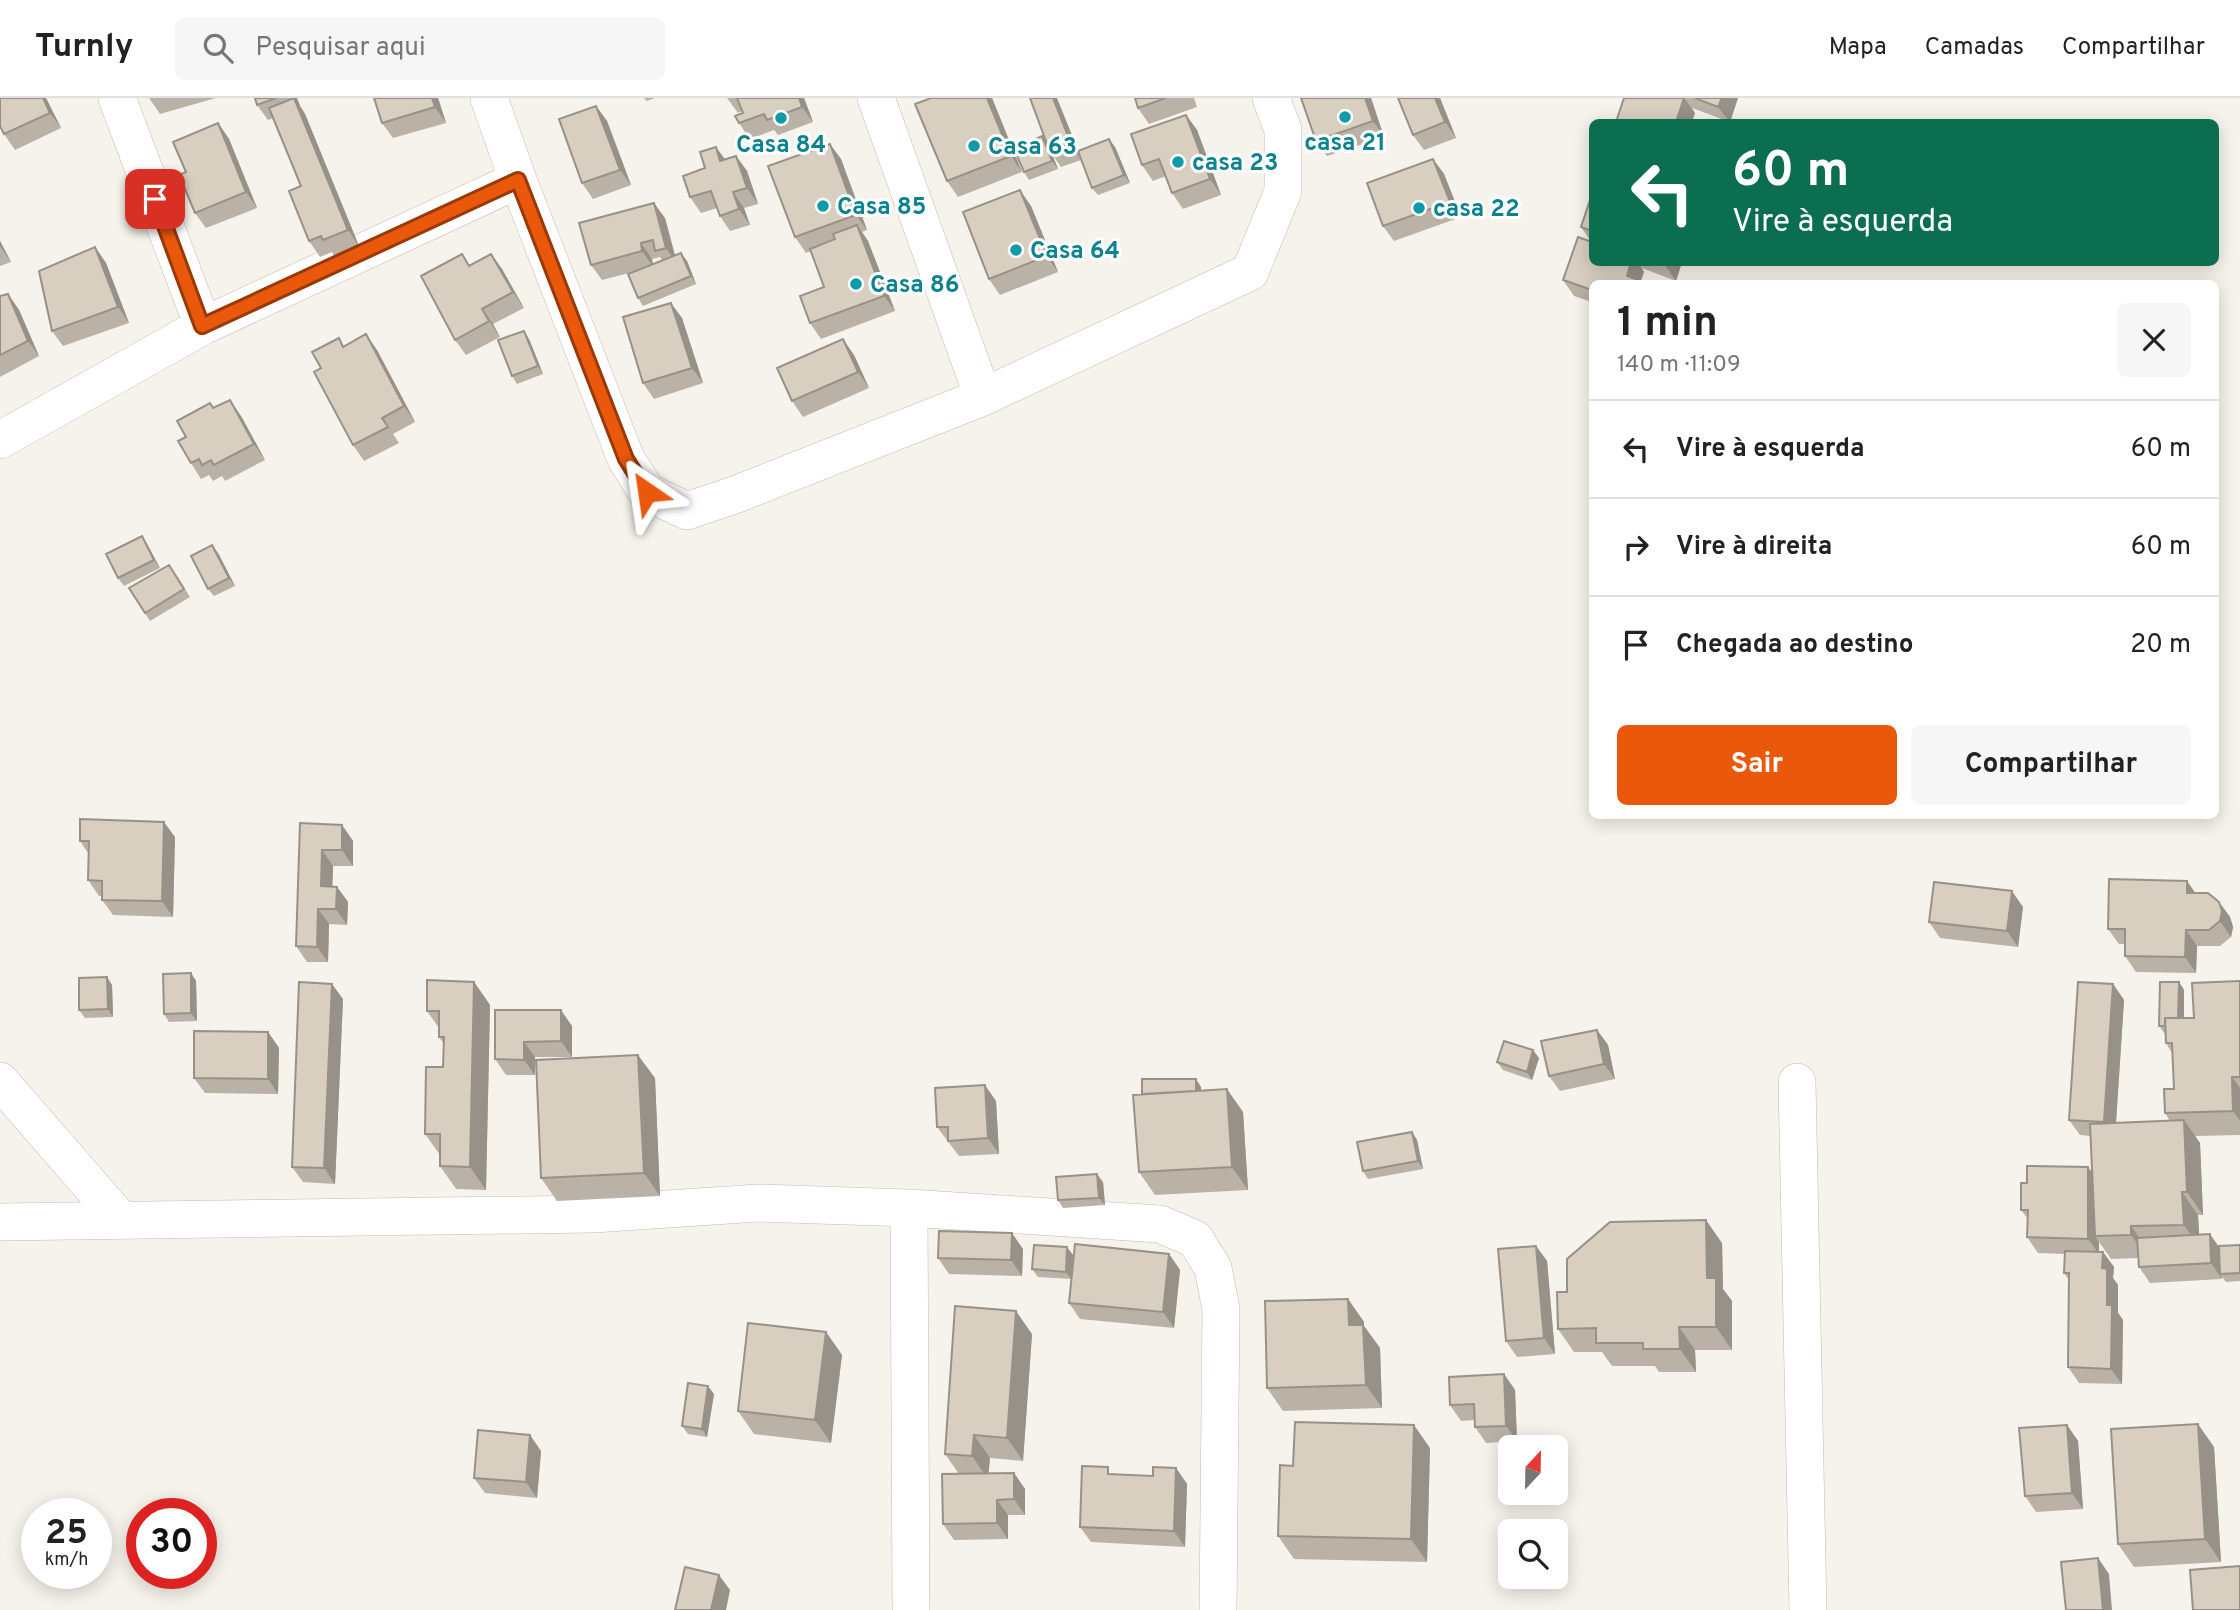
<!DOCTYPE html>
<html lang="pt">
<head>
<meta charset="utf-8">
<style>
  body { margin:0; font-family:Overpass,sans-serif; background:#f6f6f6; color:#222; height:100vh; display:flex; flex-direction:column; font-size:26px; white-space:nowrap }
  * { box-sizing:border-box; margin:0 }
  p { font-size:23px; color:#767676 }
  .icon { flex:none; width:38px; height:38px; fill:none; stroke:currentColor; stroke-width:2; stroke-linecap:round; stroke-linejoin:round }
  .map { position:relative; flex:1; overflow:hidden }
  .panel { position:absolute; left:1589px; top:182px; width:630px; height:539px; display:flex; flex-direction:column; background:#fff; border-radius:10px; box-shadow:0 4px 18px #0003 }
  .panel>* { flex:none }
  .banner { position:absolute; left:1589px; top:21px; width:630px; height:147px; border-radius:10px; box-shadow:0 4px 18px #0003; background:#0b6e4f; color:#fff; overflow:hidden }
  .needle { width:46px; rotate:22deg }
  .tools { position:absolute; left:1498px; top:1337px; display:grid; gap:14px }
  .tools a { display:grid; place-items:center; width:70px; height:70px; border-radius:10px; background:#fff; box-shadow:0 4px 18px #0003; font-size:35px }
  .speed { position:absolute; left:21px; top:1400px; display:flex; gap:14px; font-size:35px; font-weight:700; text-align:center }
  .speed>* { display:grid; place-content:center; width:91px; height:91px; border-radius:50%; background:#fff; box-shadow:0 4px 18px #0003; line-height:1 }
  .speed small { font-size:18px; font-weight:400 }
  .speed .limit { border:10px solid #d22; background:#fff; color:#111 }
  .pin { position:absolute; display:grid; place-items:center; width:60px; height:60px; color:#fff; margin:-30px; border-radius:14px; box-shadow:0 4px 10px #0006 }
  .me { position:absolute; width:77px; margin:-38px; rotate:328deg; stroke-linejoin:round; filter:drop-shadow(0 0 5px #0008) }
  .turn { display:flex; align-items:center; gap:24px; height:147px; padding:0 28px; font-size:32px }
  .turn .icon { width:91px; height:91px; stroke-width:2.5 }
  .turn b { display:block; font-size:49px; line-height:60px }
  .round { display:grid; place-items:center; flex:none; width:74px; height:74px; border-radius:10px; background:#f6f6f6 }
  .headline { display:flex; align-items:center; justify-content:space-between; height:119px; padding:0 28px }
  h1 { font-size:42px; font-weight:700; line-height:52px }
  .button { display:flex; gap:14px; margin-top:auto; padding:14px 28px }
  .button a { flex:1; height:80px; border-radius:10px; background:#ea580c; color:#fff; font-size:28px; font-weight:700; line-height:80px; text-align:center }
  .button a+a { background:#f6f6f6; color:#222 }
  ul { padding:0; list-style:none }
  li { display:flex; align-items:center; gap:21px; height:98px; padding:0 28px; border-top:2px solid #e0e0e0 }
  li div { flex:1 }
  li b { display:block; font-size:26px }
  li em { font-style:normal }
  header { display:flex; align-items:center; gap:42px; box-sizing:border-box; height:98px; padding:0 35px; background:#fff; border-bottom:2px solid #e0e0e0 }
  header strong { font-size:33px }
  nav { display:flex; gap:38px; margin-inline-start:auto; font-size:24px }
  .search { width:490px; height:63px; background:#f6f6f6; display:flex; align-items:center; gap:18px; box-sizing:border-box; padding:0 24px; border-radius:10px; color:#767676; font-size:26px }
  .map>svg:first-child { display:block }
</style>
</head>
<body>
<header>
<strong>Turnly</strong>
<div class="search"><svg class="icon" aria-label="search" viewBox="0 0 24 24"><circle cx="10" cy="10" r="6"/><path d="M15 15l6 6"/></svg>Pesquisar aqui</div>
<nav><a>Mapa</a><a>Camadas</a><a>Compartilhar</a></nav>
</header>
<div class="map">
<svg width="2240" height="1512" viewBox="0 0 2240 1512">
  <rect width="100%" height="100%" fill="#f6f3ec"/>
  <g fill="none" stroke-linecap="round" stroke-linejoin="round">
    <defs>
      <path id="street" d="M 117,0 L 203,228
        M 489,0 L 518,82 L 626,361 L 647,394 L 687,413 L 737,396 L 983,299 L 1250,174 L 1283,93 L 1283,32 L 1271,0
        M 876,0 L 983,299
        M 0,342 L 203,228 L 518,82
        M 0,983 L 119,1120
        M 1797,984 L 1808,1512
        M 909,1110 L 911,1512
        M 0,1124 L 593,1116 L 758,1105 L 909,1110 L 1160,1126 L 1195,1141 L 1213,1170 L 1221,1211 L 1218,1512"/>
    </defs>
    <use href="#street" stroke="#c2bbae" stroke-width="38"/>
    <use href="#street" stroke="#fff" stroke-width="37"/>
  </g>
  <path fill="#bab2a6" fill-rule="evenodd" d="M 0,0 L 46,0 L 61,30 L 15,52 L 4,36 Z
    M 149,0 L 216,0 L 160,16 Z
    M 255,0 L 297,0 L 300,8 L 305,16 L 359,148 L 334,158 L 332,154 L 320,159 L 309,143 L 301,88 L 274,20 L 268,22 L 257,7 Z
    M 438,0 L 446,25 L 393,40 L 382,25 Z
    M 644,0 L 655,0 L 647,3 Z
    M 727,0 L 804,0 L 813,24 L 778,37 L 774,32 L 750,41 L 739,25 L 743,15 L 742,13 L 738,15 Z
    M 992,0 L 1022,74 L 958,99 L 947,83 Z
    M 1030,0 L 1079,53 L 1115,49 L 1130,85 L 1098,97 L 1092,90 L 1081,62 L 1061,69 L 1052,56 L 1058,71 L 1029,82 L 1024,74 L 1042,38 L 1047,46 Z
    M 1135,0 L 1194,0 L 1197,9 L 1149,26 L 1138,10 Z
    M 1301,0 L 1371,0 L 1384,39 L 1327,58 L 1316,43 Z
    M 1398,0 L 1440,0 L 1456,40 L 1424,52 L 1413,37 Z
    M 1624,0 L 1738,0 L 1730,24 L 1692,10 L 1695,15 Z
    M 596,8 L 607,23 L 631,87 L 593,101 L 582,85 Z
    M 1186,17 L 1197,32 L 1221,97 L 1183,111 L 1172,95 L 1166,78 L 1153,83 L 1142,67 Z
    M 218,25 L 229,41 L 257,110 L 206,130 L 195,115 L 186,74 Z
    M 736,58 L 747,73 L 758,106 L 744,110 L 750,127 L 730,133 L 720,118 L 717,110 L 701,115 L 690,99 L 705,70 L 724,61 Z
    M 841,61 L 867,132 L 862,134 L 868,143 L 895,213 L 821,241 L 810,225 L 824,189 L 811,153 L 806,155 L 795,139 Z
    M 1433,61 L 1444,76 L 1461,119 L 1394,143 L 1383,128 Z
    M 1592,96 L 1592,164 L 1682,164 L 1676,183 L 1642,170 L 1644,174 L 1592,186 L 1592,204 L 1574,198 L 1563,182 L 1591,144 L 1581,129 Z
    M 1031,108 L 1058,174 L 1000,197 L 989,181 Z
    M 665,120 L 675,157 L 687,163 L 696,186 L 643,208 L 638,200 L 633,174 L 602,182 L 591,167 ZM 660,159 L 662,162 L 653,166 L 652,161 Z
    M 0,143 L 11,164 L 0,168 Z
    M 95,149 L 106,165 L 129,225 L 63,248 L 52,233 Z
    M 491,156 L 502,171 L 524,210 L 493,226 L 500,239 L 466,257 L 455,242 L 470,167 Z
    M 8,196 L 19,212 L 39,258 L 0,279 L 0,198 Z
    M 682,220 L 703,285 L 654,301 L 643,285 Z
    M 529,241 L 543,276 L 517,286 L 512,278 Z
    M 344,248 L 377,252 L 415,324 L 393,336 L 399,345 L 364,363 L 353,347 L 321,270 Z
    M 854,257 L 869,290 L 803,319 L 792,303 Z
    M 210,305 L 214,310 L 241,318 L 265,362 L 225,383 L 222,378 L 213,383 L 209,377 L 201,381 L 191,365 L 186,339 Z
    M 142,438 L 147,446 L 160,470 L 124,488 L 118,480 Z
    M 218,455 L 235,488 L 214,498 L 208,491 Z
    M 175,475 L 190,499 L 150,523 L 129,490 Z
    M 300,725 L 342,727 L 353,743 L 353,768 L 333,768 L 332,788 L 337,789 L 348,804 L 347,827 L 329,826 L 328,864 L 307,864 L 296,848 Z
    M 175,739 L 173,819 L 113,817 L 102,802 L 102,798 L 99,798 L 88,782 L 88,755 L 80,743 Z
    M 2187,783 L 2195,795 L 2219,804 L 2230,819 L 2233,829 L 2231,839 L 2220,848 L 2197,848 L 2196,875 L 2136,874 L 2125,858 L 2125,846 L 2119,846 L 2108,831 Z
    M 2023,809 L 2018,849 L 1940,840 L 1929,824 Z
    M 191,875 L 196,883 L 197,923 L 169,924 L 164,916 Z
    M 2240,883 L 2240,1037 L 2195,1038 L 2200,1045 L 2203,1117 L 2198,1117 L 2199,1137 L 2219,1149 L 2240,1147 L 2240,1183 L 2226,1184 L 2222,1179 L 2222,1181 L 2150,1185 L 2139,1169 L 2139,1160 L 2111,1161 L 2099,1144 L 2099,1154 L 2103,1154 L 2114,1169 L 2113,1180 L 2118,1187 L 2118,1215 L 2123,1222 L 2122,1286 L 2079,1285 L 2068,1269 L 2069,1182 L 2064,1175 L 2065,1156 L 2038,1155 L 2027,1139 L 2028,1121 L 2021,1112 L 2027,1085 L 2092,1075 L 2091,1038 L 2080,1037 L 2069,1022 L 2113,886 L 2124,902 L 2116,1025 L 2170,1023 L 2165,1015 L 2174,991 L 2172,955 L 2166,945 L 2165,936 L 2159,928 L 2179,884 L 2184,892 L 2184,920 L 2194,920 Z
    M 474,884 L 490,907 L 486,1092 L 456,1091 L 440,1068 L 440,1057 L 425,1036 L 443,969 L 444,946 L 439,939 L 439,930 L 427,913 Z
    M 112,887 L 113,919 L 85,920 L 79,912 Z
    M 343,901 L 335,1086 L 303,1084 L 292,1069 Z
    M 495,912 L 572,928 L 572,959 L 535,959 L 535,977 L 506,977 L 495,961 Z
    M 1597,932 L 1608,947 L 1615,981 L 1560,993 L 1549,978 Z
    M 268,934 L 279,950 L 278,996 L 205,995 L 194,980 Z
    M 1539,960 L 1532,982 L 1503,972 L 1497,964 Z
    M 655,980 L 660,1098 L 557,1103 L 541,1080 Z
    M 1201,989 L 1201,993 L 1243,1014 L 1248,1092 L 1155,1097 L 1139,1074 Z
    M 996,1003 L 999,1056 L 959,1058 L 937,1029 Z
    M 1412,1034 L 1417,1042 L 1423,1071 L 1368,1081 L 1363,1073 Z
    M 1103,1084 L 1105,1107 L 1063,1110 L 1058,1102 Z
    M 1722,1145 L 1723,1191 L 1732,1203 L 1732,1252 L 1695,1252 L 1696,1274 L 1659,1274 L 1655,1268 L 1612,1268 L 1602,1254 L 1574,1254 L 1558,1231 L 1567,1194 Z
    M 1536,1148 L 1547,1163 L 1555,1256 L 1517,1259 L 1506,1243 Z
    M 1023,1151 L 1022,1178 L 949,1176 L 938,1160 Z
    M 1169,1156 L 1180,1172 L 1174,1230 L 1080,1221 L 1069,1205 L 1071,1181 L 1038,1179 L 1032,1171 L 1073,1157 Z
    M 1348,1201 L 1364,1224 L 1364,1228 L 1380,1250 L 1382,1310 L 1283,1313 L 1267,1290 Z
    M 826,1234 L 842,1257 L 831,1345 L 754,1336 L 738,1313 Z
    M 1032,1236 L 1023,1363 L 990,1360 L 988,1376 L 1014,1375 L 1025,1391 L 1025,1417 L 1008,1417 L 1008,1441 L 954,1442 L 943,1426 L 959,1376 L 945,1356 Z
    M 1504,1276 L 1515,1292 L 1517,1343 L 1486,1345 L 1475,1329 L 1474,1322 L 1461,1323 L 1450,1307 Z
    M 714,1296 L 707,1339 L 688,1336 L 682,1328 Z
    M 2067,1327 L 2078,1343 L 2083,1411 L 2036,1414 L 2025,1398 Z
    M 2214,1349 L 2221,1464 L 2134,1469 L 2118,1446 Z
    M 1430,1350 L 1427,1464 L 1294,1461 L 1278,1438 L 1293,1368 Z
    M 541,1353 L 537,1400 L 485,1395 L 474,1380 Z
    M 1176,1370 L 1187,1386 L 1185,1449 L 1091,1444 L 1080,1429 L 1113,1376 L 1153,1378 Z"/>
  <path fill="#979187" d="M 43,0 L 46,0 L 61,30 L 50,15 Z
    M 294,0 L 297,0 L 300,8 L 305,16 L 359,148 L 348,132 Z
    M 432,0 L 438,0 L 446,25 L 435,9 Z
    M 799,0 L 804,0 L 813,24 L 802,9 Z
    M 987,0 L 992,0 L 1022,74 L 1011,58 Z
    M 1053,0 L 1057,0 L 1082,62 L 1071,46 Z
    M 1365,0 L 1371,0 L 1384,39 L 1373,23 Z
    M 1435,0 L 1440,0 L 1456,40 L 1445,24 Z
    M 1684,0 L 1695,15 L 1692,24 L 1676,24 Z
    M 1722,0 L 1738,0 L 1730,24 L 1718,9 Z
    M 596,8 L 607,23 L 631,87 L 620,72 Z
    M 1186,17 L 1197,32 L 1221,97 L 1210,81 Z
    M 218,25 L 229,41 L 257,110 L 246,94 Z
    M 1042,38 L 1048,46 L 1058,71 L 1052,63 Z
    M 1109,41 L 1115,49 L 1130,85 L 1124,77 Z
    M 830,46 L 841,61 L 867,132 L 856,117 Z
    M 716,49 L 727,64 L 720,63 Z
    M 736,58 L 747,73 L 758,106 L 747,90 Z
    M 1433,61 L 1444,76 L 1461,119 L 1450,104 Z
    M 1020,92 L 1031,108 L 1058,174 L 1047,158 Z
    M 733,94 L 744,110 L 750,127 L 739,111 Z
    M 654,105 L 665,120 L 677,166 L 666,150 Z
    M 857,127 L 868,143 L 895,213 L 884,198 Z
    M 0,143 L 11,164 L 0,148 Z
    M 641,145 L 652,161 L 653,169 L 642,153 Z
    M 95,149 L 106,165 L 129,225 L 118,209 Z
    M 681,155 L 687,163 L 696,186 L 691,178 Z
    M 491,156 L 502,171 L 524,210 L 513,194 Z
    M 1631,164 L 1637,164 L 1644,174 L 1640,186 L 1627,178 Z
    M 1666,164 L 1682,164 L 1676,183 L 1665,167 Z
    M 8,196 L 19,212 L 39,258 L 28,243 Z
    M 671,205 L 682,220 L 703,285 L 692,270 Z
    M 482,211 L 493,226 L 500,239 L 489,223 Z
    M 524,233 L 529,241 L 543,276 L 538,268 Z
    M 366,236 L 377,252 L 415,324 L 404,308 Z
    M 843,241 L 854,257 L 869,290 L 858,274 Z
    M 230,302 L 241,318 L 265,362 L 254,346 Z
    M 142,438 L 147,446 L 160,470 L 154,462 Z
    M 212,447 L 218,455 L 235,488 L 229,480 Z
    M 164,724 L 175,739 L 173,819 L 162,803 Z
    M 342,727 L 353,743 L 353,768 L 342,752 Z
    M 322,752 L 333,768 L 332,803 L 321,788 Z
    M 2187,783 L 2198,799 L 2187,795 Z
    M 337,789 L 348,804 L 347,827 L 336,811 Z
    M 2012,793 L 2023,809 L 2018,849 L 2007,833 Z
    M 2219,804 L 2230,819 L 2233,829 L 2231,839 L 2220,823 Z
    M 318,811 L 329,826 L 328,864 L 317,849 Z
    M 2186,832 L 2197,848 L 2196,875 L 2185,859 Z
    M 191,875 L 196,883 L 197,923 L 191,915 Z
    M 107,879 L 112,887 L 113,919 L 108,911 Z
    M 474,884 L 490,907 L 486,1092 L 470,1069 Z
    M 2179,884 L 2184,892 L 2184,936 L 2178,928 Z
    M 332,886 L 343,901 L 335,1086 L 324,1070 Z
    M 2113,886 L 2124,902 L 2115,1040 L 2104,1024 Z
    M 561,912 L 572,928 L 572,959 L 561,943 Z
    M 1597,932 L 1608,947 L 1615,981 L 1604,966 Z
    M 268,934 L 279,950 L 278,996 L 268,981 Z
    M 524,944 L 535,959 L 535,977 L 524,962 Z
    M 1533,952 L 1539,960 L 1532,982 L 1527,974 Z
    M 638,957 L 655,980 L 660,1098 L 644,1075 Z
    M 2232,979 L 2240,990 L 2240,1023 L 2233,1013 Z
    M 1196,981 L 1201,989 L 1201,1013 L 1196,1005 Z
    M 985,987 L 996,1003 L 999,1056 L 988,1040 Z
    M 1227,991 L 1243,1014 L 1248,1092 L 1232,1069 Z
    M 2184,1022 L 2200,1045 L 2203,1117 L 2187,1094 Z
    M 1412,1034 L 1417,1042 L 1423,1071 L 1418,1063 Z
    M 2088,1069 L 2099,1084 L 2095,1138 L 2099,1144 L 2099,1156 L 2088,1141 Z
    M 1097,1076 L 1103,1084 L 1105,1107 L 1099,1100 Z
    M 2182,1094 L 2198,1117 L 2200,1150 L 2184,1127 Z
    M 1706,1122 L 1722,1145 L 1723,1191 L 1732,1203 L 1732,1252 L 1716,1229 L 1707,1180 Z
    M 2131,1128 L 2147,1151 L 2147,1160 L 2131,1137 Z
    M 1012,1135 L 1023,1151 L 1022,1178 L 1011,1162 Z
    M 2210,1136 L 2221,1152 L 2220,1176 L 2222,1181 L 2211,1165 Z
    M 1536,1148 L 1547,1163 L 1555,1256 L 1544,1240 Z
    M 1067,1149 L 1073,1157 L 1071,1181 L 1066,1174 Z
    M 2103,1154 L 2114,1169 L 2113,1180 L 2118,1187 L 2118,1215 L 2123,1222 L 2122,1286 L 2111,1271 L 2107,1207 L 2102,1170 Z
    M 1169,1156 L 1180,1172 L 1174,1230 L 1163,1214 Z
    M 1348,1201 L 1364,1224 L 1364,1228 L 1380,1250 L 1382,1310 L 1366,1287 L 1349,1227 Z
    M 1016,1213 L 1032,1236 L 1023,1363 L 1007,1340 Z
    M 1679,1229 L 1695,1252 L 1696,1274 L 1680,1251 Z
    M 826,1234 L 842,1257 L 831,1345 L 815,1322 Z
    M 1504,1276 L 1515,1292 L 1517,1343 L 1506,1328 Z
    M 708,1288 L 714,1296 L 707,1339 L 702,1331 Z
    M 2198,1326 L 2214,1349 L 2221,1464 L 2205,1441 Z
    M 1414,1327 L 1430,1350 L 1427,1464 L 1411,1441 Z
    M 2067,1327 L 2078,1343 L 2083,1411 L 2072,1395 Z
    M 530,1337 L 541,1353 L 537,1400 L 526,1384 Z
    M 974,1337 L 990,1360 L 988,1381 L 972,1358 Z
    M 1176,1370 L 1187,1386 L 1185,1449 L 1174,1433 Z
    M 1014,1375 L 1025,1391 L 1025,1417 L 1014,1401 Z
    M 997,1402 L 1008,1417 L 1008,1441 L 997,1425 Z
    M 1538,1424 L 1543,1432 L 1543,1433 L 1538,1433 Z
    M 2098,1460 L 2109,1476 L 2112,1512 L 2103,1512 Z
    M 719,1477 L 730,1492 L 726,1512 L 711,1512 Z"/>
  <path fill="#d8cfc1" stroke="#979187" stroke-width="2" d="M 0,0 L 43,0 L 50,15 L 4,36 L 0,28 Z
    M 255,0 L 276,0 L 257,7 Z
    M 294,0 L 348,132 L 323,142 L 321,138 L 309,143 L 289,93 L 301,88 L 269,10 Z
    M 374,0 L 432,0 L 435,9 L 382,25 Z
    M 737,0 L 799,0 L 802,9 L 767,22 L 764,16 L 739,25 L 735,18 L 743,15 Z
    M 931,0 L 987,0 L 1011,58 L 947,83 L 915,6 Z
    M 1030,0 L 1053,0 L 1071,46 L 1050,54 Z
    M 1135,0 L 1166,0 L 1138,10 Z
    M 1301,0 L 1365,0 L 1373,23 L 1316,43 Z
    M 1398,0 L 1435,0 L 1445,24 L 1413,37 Z
    M 1624,0 L 1684,0 L 1676,24 L 1616,24 Z
    M 1695,0 L 1722,0 L 1718,9 Z
    M 596,8 L 620,72 L 582,85 L 559,21 Z
    M 1186,17 L 1210,81 L 1172,95 L 1159,61 L 1142,67 L 1131,36 Z
    M 218,25 L 246,94 L 195,115 L 179,77 L 186,74 L 173,44 Z
    M 1042,38 L 1052,63 L 1024,74 L 1014,51 Z
    M 1109,41 L 1124,77 L 1092,90 L 1078,53 Z
    M 830,46 L 856,117 L 795,139 L 768,68 Z
    M 716,49 L 720,63 L 736,58 L 747,90 L 733,94 L 739,111 L 720,118 L 711,93 L 690,99 L 683,78 L 705,70 L 700,54 Z
    M 1433,61 L 1450,104 L 1383,128 L 1367,85 Z
    M 1020,92 L 1047,158 L 989,181 L 963,114 Z
    M 1592,96 L 1592,133 L 1581,129 Z
    M 654,105 L 666,150 L 655,153 L 653,142 L 641,145 L 642,153 L 591,167 L 579,125 Z
    M 857,127 L 884,198 L 810,225 L 800,198 L 824,189 L 810,151 L 835,141 L 833,136 Z
    M 1578,139 L 1592,144 L 1592,164 L 1631,164 L 1627,178 L 1649,186 L 1592,186 L 1592,192 L 1563,182 Z
    M 95,149 L 118,209 L 52,233 L 39,173 Z
    M 681,155 L 691,178 L 638,200 L 628,176 Z
    M 462,156 L 469,168 L 491,156 L 513,194 L 482,211 L 489,223 L 455,242 L 421,178 Z
    M 8,196 L 28,243 L 0,257 L 0,198 Z
    M 671,205 L 692,270 L 643,285 L 623,219 Z
    M 524,233 L 538,268 L 512,278 L 498,242 Z
    M 366,236 L 404,308 L 382,320 L 388,329 L 353,347 L 314,274 L 321,270 L 312,254 L 339,240 L 343,249 Z
    M 843,241 L 858,274 L 792,303 L 777,270 Z
    M 230,302 L 254,346 L 214,367 L 211,362 L 202,367 L 199,361 L 191,365 L 178,343 L 186,339 L 177,323 L 210,305 L 213,310 Z
    M 142,438 L 154,462 L 118,480 L 106,456 Z
    M 212,447 L 229,480 L 208,491 L 191,458 Z
    M 169,467 L 184,491 L 145,515 L 129,490 Z
    M 80,721 L 164,724 L 162,803 L 102,802 L 102,783 L 88,782 L 89,743 L 80,743 Z
    M 300,725 L 342,727 L 342,752 L 322,752 L 321,788 L 337,789 L 336,811 L 318,811 L 317,849 L 296,848 Z
    M 2109,781 L 2187,783 L 2187,795 L 2208,795 L 2219,804 L 2222,813 L 2220,823 L 2209,832 L 2186,832 L 2185,859 L 2125,858 L 2125,831 L 2108,831 Z
    M 1934,784 L 2012,793 L 2007,833 L 1929,824 Z
    M 191,875 L 191,915 L 164,916 L 163,876 Z
    M 107,879 L 108,911 L 79,912 L 79,880 Z
    M 427,882 L 474,884 L 470,1069 L 440,1068 L 440,1036 L 425,1036 L 426,969 L 443,969 L 444,939 L 439,939 L 439,913 L 427,913 Z
    M 2240,883 L 2240,979 L 2232,979 L 2233,1013 L 2165,1015 L 2164,991 L 2174,991 L 2172,945 L 2166,945 L 2165,920 L 2194,920 L 2192,885 Z
    M 299,884 L 332,886 L 324,1070 L 292,1069 Z
    M 2078,884 L 2113,886 L 2104,1024 L 2069,1022 Z
    M 2160,884 L 2179,884 L 2178,920 L 2165,920 L 2165,928 L 2159,928 Z
    M 495,912 L 561,912 L 561,943 L 524,944 L 524,962 L 495,961 Z
    M 1597,932 L 1604,966 L 1549,978 L 1541,943 Z
    M 194,933 L 268,934 L 268,981 L 194,980 Z
    M 1504,943 L 1533,952 L 1527,974 L 1497,964 Z
    M 638,957 L 644,1075 L 541,1080 L 536,962 Z
    M 1142,981 L 1196,981 L 1196,993 L 1142,996 Z
    M 985,987 L 988,1040 L 948,1043 L 948,1029 L 937,1029 L 935,990 Z
    M 1227,991 L 1232,1069 L 1139,1074 L 1133,997 Z
    M 2184,1022 L 2187,1094 L 2182,1094 L 2184,1127 L 2131,1128 L 2131,1137 L 2095,1138 L 2090,1026 Z
    M 1412,1034 L 1418,1063 L 1363,1073 L 1357,1044 Z
    M 2027,1068 L 2088,1069 L 2088,1141 L 2027,1139 L 2028,1112 L 2021,1112 L 2021,1085 L 2027,1085 Z
    M 1097,1076 L 1099,1100 L 1058,1102 L 1056,1079 Z
    M 1706,1122 L 1707,1180 L 1716,1180 L 1716,1229 L 1679,1229 L 1680,1251 L 1643,1251 L 1643,1245 L 1596,1245 L 1596,1230 L 1558,1231 L 1557,1194 L 1567,1194 L 1567,1161 L 1610,1124 Z
    M 939,1133 L 1012,1135 L 1011,1162 L 938,1160 Z
    M 2210,1136 L 2211,1165 L 2139,1169 L 2137,1140 Z
    M 1075,1146 L 1169,1156 L 1163,1214 L 1069,1205 Z
    M 1034,1147 L 1067,1149 L 1066,1174 L 1032,1171 Z
    M 2240,1147 L 2240,1175 L 2220,1176 L 2219,1148 Z
    M 1536,1148 L 1544,1240 L 1506,1243 L 1498,1151 Z
    M 2065,1153 L 2103,1154 L 2102,1170 L 2107,1171 L 2107,1207 L 2112,1207 L 2111,1271 L 2068,1269 L 2069,1175 L 2064,1175 Z
    M 1348,1201 L 1349,1227 L 1363,1227 L 1366,1287 L 1267,1290 L 1265,1203 Z
    M 955,1208 L 1016,1213 L 1007,1340 L 974,1337 L 972,1358 L 945,1356 Z
    M 748,1225 L 826,1234 L 815,1322 L 738,1313 Z
    M 1504,1276 L 1506,1328 L 1475,1329 L 1474,1306 L 1450,1307 L 1449,1279 Z
    M 688,1285 L 708,1288 L 702,1331 L 682,1328 Z
    M 1295,1324 L 1414,1327 L 1411,1441 L 1278,1438 L 1280,1367 L 1293,1368 Z
    M 2198,1326 L 2205,1441 L 2118,1446 L 2111,1331 Z
    M 2067,1327 L 2072,1395 L 2025,1398 L 2019,1330 Z
    M 478,1332 L 530,1337 L 526,1384 L 474,1380 Z
    M 1082,1368 L 1108,1369 L 1108,1376 L 1153,1378 L 1153,1369 L 1176,1370 L 1174,1433 L 1080,1429 Z
    M 1014,1375 L 1014,1401 L 997,1402 L 997,1425 L 943,1426 L 942,1376 Z
    M 1538,1424 L 1538,1433 L 1519,1433 L 1519,1425 Z
    M 2098,1460 L 2103,1512 L 2066,1512 L 2061,1464 Z
    M 2240,1468 L 2240,1512 L 2193,1512 L 2190,1472 Z
    M 685,1469 L 719,1477 L 711,1512 L 675,1512 Z"/>
  <g fill="none" stroke-linecap="round" stroke-linejoin="round">
    <defs>
      <path id="route" d="M 155,101 L 202,228 L 518,82 L 626,361 L 647,394"/>
    </defs>
    <use href="#route" stroke="#983908" stroke-width="18"/>
    <use href="#route" stroke="#ea580c" stroke-width="12"/>
  </g>
  <g fill="#0f9aa8" stroke="#fff" stroke-width="2.5">
    <circle cx="1345" cy="19" r="7"/>
    <circle cx="781" cy="20" r="7"/>
    <circle cx="974" cy="48" r="7"/>
    <circle cx="1178" cy="64" r="7"/>
    <circle cx="823" cy="108" r="7"/>
    <circle cx="1419" cy="110" r="7"/>
    <circle cx="1016" cy="152" r="7"/>
    <circle cx="856" cy="186" r="7"/>
  </g>
  <g text-anchor="middle" stroke-width="6" stroke-linejoin="round" paint-order="stroke">
    <g font-size="24" font-weight="bold" fill="#0d838f" stroke="#fff" text-anchor="start">
      <text x="1345" y="52" text-anchor="middle">casa 21</text>
      <text x="781" y="54" text-anchor="middle">Casa 84</text>
      <text x="988" y="56">Casa 63</text>
      <text x="1192" y="72">casa 23</text>
      <text x="837" y="116">Casa 85</text>
      <text x="1433" y="118">casa 22</text>
      <text x="1030" y="160">Casa 64</text>
      <text x="870" y="194">Casa 86</text>
    </g>
  </g>
</svg>
<div class="tools">
<a><svg class="needle" viewBox="-14 -14 28 28"><path d="M0-13l5 13h-10z" fill="#e53935"/><path d="M0 13l5-13h-10z" fill="#767676"/></svg></a>
<a><svg class="icon" aria-label="search" viewBox="0 0 24 24"><circle cx="10" cy="10" r="6"/><path d="M15 15l6 6"/></svg></a>
</div>
<div class="speed"><div>25<small>km/h</small></div><div class="limit">30</div></div>
<div class="pin" style="left:155px;top:101px;background:#d93025"><svg class="icon" aria-label="arrive" viewBox="0 0 24 24"><path d="M6 21V4h12l-3 4 3 4H6"/></svg></div>
<svg class="me" style="left:647px;top:394px" viewBox="-20 -20 40 40"><path d="M0-17L14 15 0 8-14 15z" fill="#ea580c" stroke="#fff" stroke-width="4"/></svg>
<div class="banner">
<div class="turn"><svg class="icon" aria-label="left" viewBox="0 0 24 24"><path d="M17 20v-9H6M10 6l-5 5 5 5"/></svg><div><b>60 m</b>Vire à esquerda</div></div>
</div>
<section class="panel">
<div class="headline"><div><h1>1 min</h1><p>140 m · 11:09</p></div><a class="round"><svg class="icon" aria-label="close" viewBox="0 0 24 24"><path d="M6 6l12 12M18 6L6 18"/></svg></a></div>
<ul>
<li><svg class="icon" aria-label="left" viewBox="0 0 24 24"><path d="M17 20v-9H6M10 6l-5 5 5 5"/></svg><div><b>Vire à esquerda</b></div><em>60 m</em></li>
<li><svg class="icon" aria-label="right" viewBox="0 0 24 24"><path d="M7 20v-9h11M14 6l5 5-5 5"/></svg><div><b>Vire à direita</b></div><em>60 m</em></li>
<li><svg class="icon" aria-label="arrive" viewBox="0 0 24 24"><path d="M6 21V4h12l-3 4 3 4H6"/></svg><div><b>Chegada ao destino</b></div><em>20 m</em></li>
</ul>
<div class="button"><a>Sair</a><a>Compartilhar</a></div>
</section>
</div>
</body>
</html>
